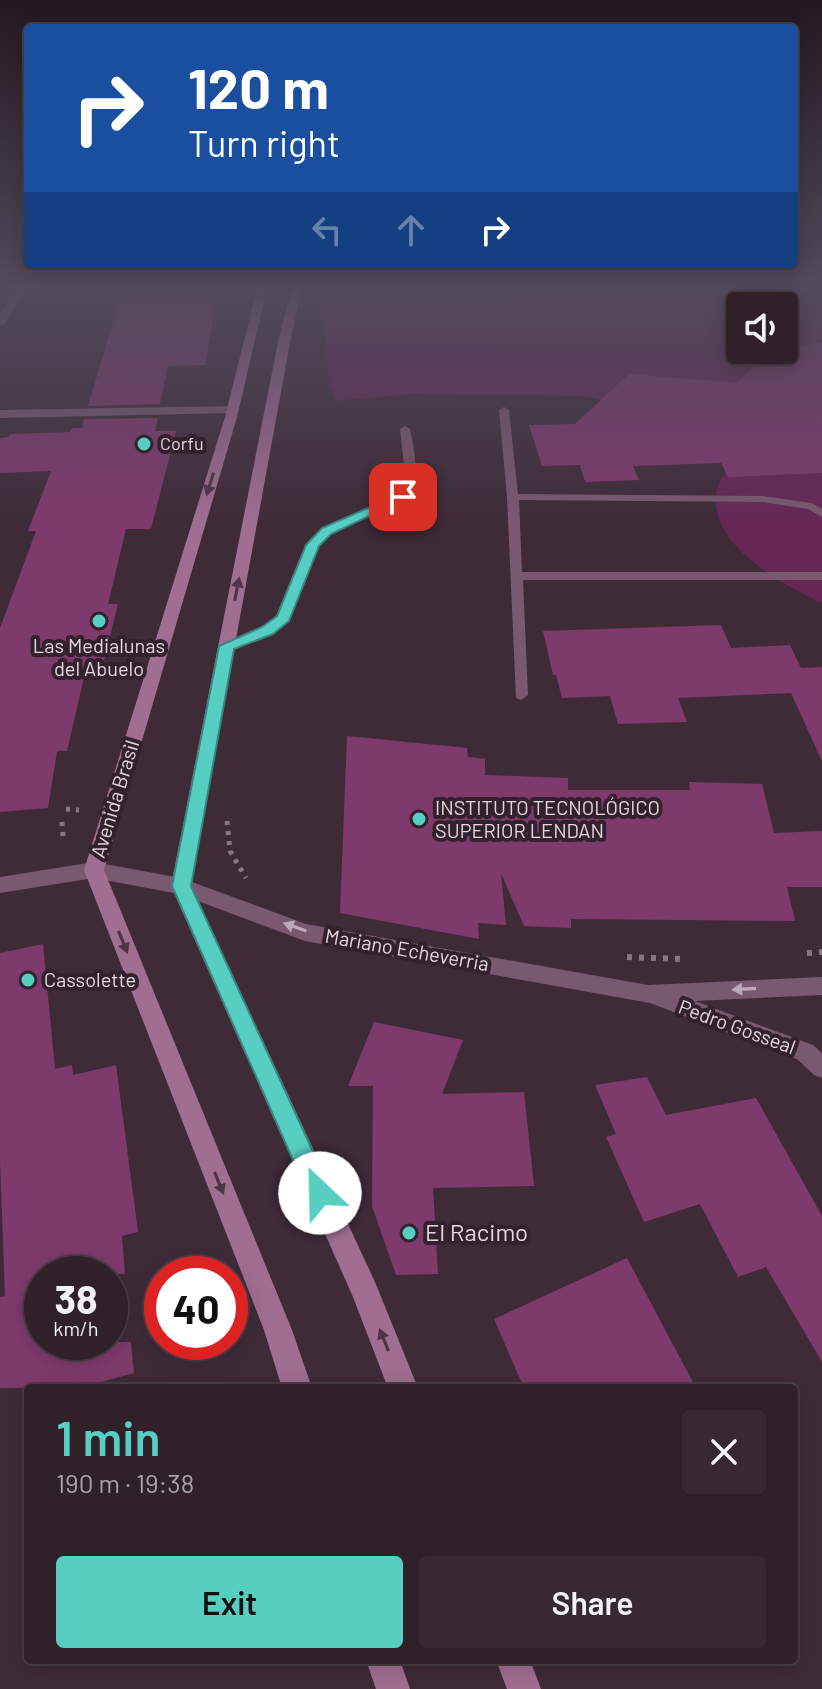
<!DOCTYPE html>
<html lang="en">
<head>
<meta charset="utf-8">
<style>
  body { margin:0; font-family:Barlow,sans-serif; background:#372832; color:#f1f3f6; height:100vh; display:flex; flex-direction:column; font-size:30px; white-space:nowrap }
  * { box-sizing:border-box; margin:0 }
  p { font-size:26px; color:#a7a3a8 }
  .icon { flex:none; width:44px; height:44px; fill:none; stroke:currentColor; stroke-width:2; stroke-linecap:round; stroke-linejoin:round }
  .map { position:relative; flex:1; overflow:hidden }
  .details { position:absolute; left:24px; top:1384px; width:774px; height:280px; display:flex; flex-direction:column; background:#2f202a; border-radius:8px; box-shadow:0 4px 20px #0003,0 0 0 2px #4a3e47 }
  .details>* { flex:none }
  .hud { position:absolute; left:24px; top:24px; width:774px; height:244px; border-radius:8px; box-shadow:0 4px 20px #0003,0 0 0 2px #4a3e47; background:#1a4fa0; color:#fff; overflow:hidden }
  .tools { position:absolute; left:726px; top:292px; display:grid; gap:16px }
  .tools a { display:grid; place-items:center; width:72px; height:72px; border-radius:8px; background:#2f202a; box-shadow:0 4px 20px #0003,0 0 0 2px #4a3e47; font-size:40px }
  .speed { position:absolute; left:24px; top:1256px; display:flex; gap:16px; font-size:40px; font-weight:700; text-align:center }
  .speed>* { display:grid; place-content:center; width:104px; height:104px; border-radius:50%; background:#2f202a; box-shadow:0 4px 20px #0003,0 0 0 2px #4a3e47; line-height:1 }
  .speed small { font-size:20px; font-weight:400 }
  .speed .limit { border:12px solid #d22; background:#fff; color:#111 }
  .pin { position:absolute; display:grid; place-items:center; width:68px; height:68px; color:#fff; margin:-34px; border-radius:16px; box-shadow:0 4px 12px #0006 }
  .me { position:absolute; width:88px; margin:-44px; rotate:336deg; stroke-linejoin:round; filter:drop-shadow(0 0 6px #0008) }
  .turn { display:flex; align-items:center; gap:28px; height:168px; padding:0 32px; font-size:36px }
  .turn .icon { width:104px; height:104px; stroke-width:2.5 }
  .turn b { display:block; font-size:56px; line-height:68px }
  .lanes { display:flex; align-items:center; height:76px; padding:0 32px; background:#0003; justify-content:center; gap:40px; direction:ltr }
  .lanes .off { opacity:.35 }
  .round { display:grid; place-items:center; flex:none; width:84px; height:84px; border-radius:8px; background:#372832 }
  .head { display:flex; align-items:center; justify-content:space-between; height:136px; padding:0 32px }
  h1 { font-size:48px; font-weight:600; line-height:60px; color:#57cec2 }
  .cta { display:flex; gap:16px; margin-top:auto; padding:16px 32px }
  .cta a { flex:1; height:92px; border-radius:8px; background:#57cec2; color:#111; font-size:32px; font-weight:600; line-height:92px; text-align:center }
  .cta a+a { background:#372832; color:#f1f3f6 }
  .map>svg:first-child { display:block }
</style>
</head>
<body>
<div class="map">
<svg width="822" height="1689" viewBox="0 0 822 1689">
  <rect width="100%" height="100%" fill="#3f2b38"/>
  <path fill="#662755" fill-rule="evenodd" d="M 313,285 L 822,285 L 822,603 C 782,585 698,539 719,483 C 722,476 730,469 734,462 L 707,428 L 585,396 L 413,394 L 335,401 L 328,375 L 325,332 ZM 740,306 L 784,306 L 784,350 L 740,350 Z"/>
  <path fill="#7f3a6c" d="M 124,285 L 219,285 L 205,365 L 168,366 L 160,404 L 88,406 Z
    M 822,342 L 822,473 L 728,477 L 721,463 L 633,466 L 639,480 L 585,482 L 580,465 L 542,466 L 529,425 L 575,424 L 629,374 L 736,383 L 772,350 Z
    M 158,418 L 155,431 L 176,431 L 151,529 L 126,529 L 108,604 L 118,604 L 104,660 L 88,660 L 67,751 L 57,751 L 48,808 L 0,812 L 0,628 L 36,531 L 28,531 L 51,471 L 0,473 L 0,438 L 8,437 L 10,434 L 70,432 L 72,428 L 82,428 L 84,419 Z
    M 721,625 L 731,648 L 790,645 L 801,668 L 822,667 L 822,761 L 791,693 L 678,698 L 687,722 L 618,724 L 610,696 L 562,698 L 556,675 L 553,675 L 543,631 Z
    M 347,736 L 467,748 L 468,757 L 485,759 L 485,775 L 568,778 L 568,790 L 690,790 L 689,782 L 762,784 L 774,833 L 822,831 L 822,887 L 787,887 L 795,921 L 571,919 L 571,928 L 524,926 L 501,873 L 506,925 L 478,923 L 479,939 L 340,913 Z
    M 43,944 L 55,1069 L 72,1065 L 73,1075 L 116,1065 L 138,1232 L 122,1236 L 125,1274 L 42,1274 L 42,1342 L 131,1342 L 134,1373 L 80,1388 L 0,1388 L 0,1297 L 5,1296 L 0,1160 L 0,953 Z
    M 374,1022 L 463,1040 L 442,1094 L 524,1092 L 534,1186 L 433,1188 L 438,1274 L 396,1275 L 372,1206 L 373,1086 L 348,1086 Z
    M 647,1077 L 666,1115 L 756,1098 L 822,1216 L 822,1362 L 766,1267 L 738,1277 L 700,1204 L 644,1222 L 606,1137 L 616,1134 L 595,1085 Z
    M 627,1258 L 696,1388 L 524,1388 L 494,1319 Z"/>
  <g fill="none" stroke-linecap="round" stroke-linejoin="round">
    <path stroke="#887782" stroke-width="5" stroke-dasharray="4 6" stroke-linecap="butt" d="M 66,809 L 79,810
      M 227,821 L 230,851 L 246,878
      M 62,822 L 63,836"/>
    <path stroke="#887782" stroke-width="6" stroke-dasharray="5 7" stroke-linecap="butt" d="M 807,953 L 822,952
      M 627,957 L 681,959"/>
    <path fill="#79596f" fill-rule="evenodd" d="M 504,407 L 509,410 L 518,494 L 763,496 L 811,503 L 822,509 L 822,517 L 808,509 L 763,502 L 519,500 L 522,572 L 822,572 L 822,580 L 523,580 L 528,695 L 521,700 L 516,698 L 507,497 L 499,410 Z
      M 405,426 L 410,429 C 415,454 420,476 407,499 L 331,534 L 318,546 L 289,621 L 273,634 L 232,649 L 222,649 L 222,643 L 263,628 L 278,616 L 307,545 L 323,528 L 398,495 L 405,473 L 400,429 Z"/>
    <path fill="#79596f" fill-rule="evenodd" d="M 18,285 L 29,285 L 4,324 L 0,325 L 0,313 Z
      M 237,406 L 237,412 L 233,413 L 0,418 L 0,410 Z
      M 94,862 L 181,878 L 306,924 L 648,985 L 822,977 L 822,995 L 695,1001 L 813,1045 L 822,1053 L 822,1078 L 814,1075 L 797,1059 L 650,1003 L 305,941 L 179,894 L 94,878 L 0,893 L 0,877 Z"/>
    <path fill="#a06e90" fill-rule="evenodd" d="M 258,285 L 268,285 L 237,417 L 104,870 L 292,1330 L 312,1388 L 282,1388 L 264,1330 L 84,870 L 225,417 Z
      M 293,285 L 303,285 L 291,337 L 191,886 L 375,1282 L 418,1388 L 388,1388 L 353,1297 L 171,886 L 279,337 Z
      M 366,1660 L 400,1660 L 410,1689 L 376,1689 Z
      M 496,1660 L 530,1660 L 541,1689 L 507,1689 Z"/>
  </g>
  <defs><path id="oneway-solid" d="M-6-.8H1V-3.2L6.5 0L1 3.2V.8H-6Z" transform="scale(2)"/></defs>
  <g fill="#4f3446">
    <use href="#oneway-solid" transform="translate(210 484) rotate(107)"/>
    <use href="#oneway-solid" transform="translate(237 589) rotate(-79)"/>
    <use href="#oneway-solid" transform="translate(123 942) rotate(68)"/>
    <use href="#oneway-solid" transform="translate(219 1183) rotate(68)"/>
    <use href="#oneway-solid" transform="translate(384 1340) rotate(-112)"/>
  </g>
  <g fill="#beaab7">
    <use href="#oneway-solid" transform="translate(295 927) rotate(-161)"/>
    <use href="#oneway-solid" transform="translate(744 989) rotate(177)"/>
  </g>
  <linearGradient id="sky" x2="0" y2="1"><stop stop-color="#23181f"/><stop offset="0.55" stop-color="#524a5e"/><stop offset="1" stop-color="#524a5e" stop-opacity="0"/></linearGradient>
  <rect width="822" height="522" fill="url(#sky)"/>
  <path fill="#57cec2" stroke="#39867e" stroke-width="2" d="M 398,495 L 409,497 L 331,534 L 319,546 L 289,621 L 273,634 L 234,649 L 191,886 L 332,1193 L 328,1201 L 320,1204 L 311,1201 L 172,886 L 219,646 L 262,627 L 277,616 L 306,545 L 322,528 Z"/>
  <g fill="#57cec2" stroke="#34212e" stroke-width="3">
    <circle cx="144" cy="444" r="8"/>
    <circle cx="99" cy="621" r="8"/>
    <circle cx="419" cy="819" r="8"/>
    <circle cx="28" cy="980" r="8"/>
    <circle cx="409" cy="1233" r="8"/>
  </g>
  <g text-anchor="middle" stroke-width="8" stroke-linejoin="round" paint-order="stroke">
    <g font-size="18" fill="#e3d6de" stroke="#34212e" text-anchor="start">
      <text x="160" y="450">Corfu</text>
    </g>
    <g font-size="20" fill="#e3d6de" stroke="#34212e" text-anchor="start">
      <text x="99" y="653" text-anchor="middle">Las Medialunas<tspan x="99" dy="23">del Abuelo</tspan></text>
      <text x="435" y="815">INSTITUTO TECNOLÓGICO<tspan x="435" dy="23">SUPERIOR LENDAN</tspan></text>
      <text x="44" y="987">Cassolette</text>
    </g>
    <g font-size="20" fill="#e3d6de" stroke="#34212e">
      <text transform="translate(115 799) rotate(-73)" y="7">Avenida Brasil</text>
      <text transform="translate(407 950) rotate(10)" y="7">Mariano Echeverria</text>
      <text transform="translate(737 1027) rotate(20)" y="7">Pedro Gosseal</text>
    </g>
    <g font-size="24" fill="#e3d6de" stroke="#34212e" text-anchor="start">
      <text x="425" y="1241">El Racimo</text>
    </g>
  </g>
</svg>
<div class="tools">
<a><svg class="icon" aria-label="sound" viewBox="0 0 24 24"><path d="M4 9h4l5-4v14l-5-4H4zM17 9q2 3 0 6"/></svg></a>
</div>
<div class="speed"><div>38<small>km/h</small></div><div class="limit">40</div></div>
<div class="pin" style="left:403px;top:497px;background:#d93025"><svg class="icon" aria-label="arrive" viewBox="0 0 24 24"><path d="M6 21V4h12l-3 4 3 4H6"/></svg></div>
<svg class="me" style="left:320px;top:1193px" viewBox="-20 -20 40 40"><circle r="19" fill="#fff"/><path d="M0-13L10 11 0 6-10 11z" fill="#57cec2"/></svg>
<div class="hud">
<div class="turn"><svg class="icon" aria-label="right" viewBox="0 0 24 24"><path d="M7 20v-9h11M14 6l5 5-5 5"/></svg><div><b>120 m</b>Turn right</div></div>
<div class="lanes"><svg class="icon off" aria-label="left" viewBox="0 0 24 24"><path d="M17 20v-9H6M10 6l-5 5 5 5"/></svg><svg class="icon off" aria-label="ahead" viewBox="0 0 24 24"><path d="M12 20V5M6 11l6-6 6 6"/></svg><svg class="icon" aria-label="right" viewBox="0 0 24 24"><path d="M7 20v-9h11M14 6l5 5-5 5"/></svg></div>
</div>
<section class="details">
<div class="head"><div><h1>1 min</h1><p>190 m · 19:38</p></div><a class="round"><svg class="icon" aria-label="close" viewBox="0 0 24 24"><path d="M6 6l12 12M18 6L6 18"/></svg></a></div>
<div class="cta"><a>Exit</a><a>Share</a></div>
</section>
</div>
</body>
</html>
